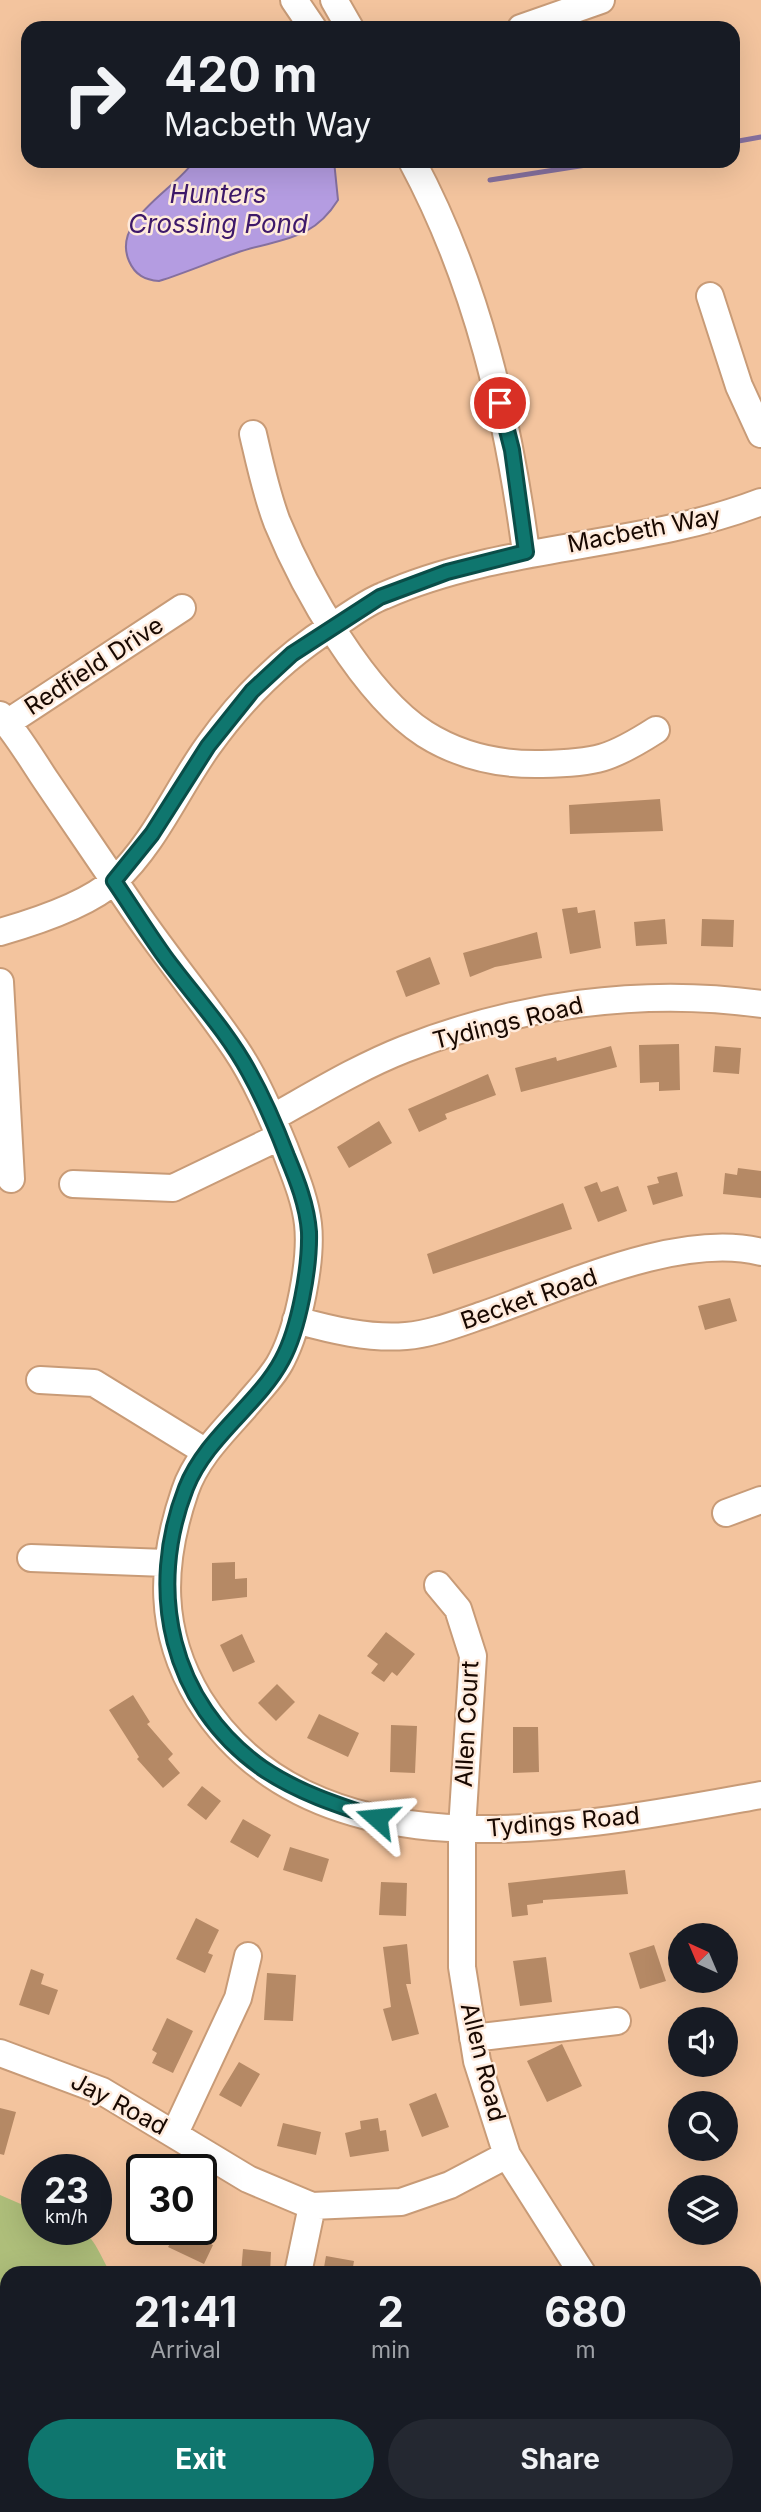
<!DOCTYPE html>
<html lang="en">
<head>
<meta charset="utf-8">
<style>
  body { margin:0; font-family:Inter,sans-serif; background:#242831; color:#f1f3f6; height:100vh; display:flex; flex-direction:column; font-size:26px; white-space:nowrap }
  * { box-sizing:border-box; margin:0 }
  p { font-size:23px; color:#9ea1a6 }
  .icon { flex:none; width:38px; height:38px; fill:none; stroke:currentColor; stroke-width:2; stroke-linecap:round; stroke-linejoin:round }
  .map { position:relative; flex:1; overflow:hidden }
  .sheet { position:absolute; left:0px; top:2266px; width:761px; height:247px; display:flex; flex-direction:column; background:#171b24; border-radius:21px 21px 0 0; box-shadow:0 7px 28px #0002 }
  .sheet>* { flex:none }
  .hud { position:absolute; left:21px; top:21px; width:719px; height:147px; border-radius:21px; box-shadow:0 7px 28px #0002; background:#171b24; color:#f1f3f6; overflow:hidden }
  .needle { width:46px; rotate:316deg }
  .tools { position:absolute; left:668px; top:1923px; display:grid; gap:14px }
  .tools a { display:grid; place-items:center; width:70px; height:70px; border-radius:50%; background:#171b24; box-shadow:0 7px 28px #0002; font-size:35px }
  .speed { position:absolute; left:21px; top:2154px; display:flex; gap:14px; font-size:35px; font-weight:700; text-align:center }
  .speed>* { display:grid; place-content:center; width:91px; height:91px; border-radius:50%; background:#171b24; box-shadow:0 7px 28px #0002; line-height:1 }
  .speed small { font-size:18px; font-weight:400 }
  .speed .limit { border:4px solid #111; border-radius:10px; background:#fff; color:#111 }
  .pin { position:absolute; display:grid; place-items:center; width:60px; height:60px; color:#fff; margin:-30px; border:4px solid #fff; border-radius:50%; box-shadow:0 2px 7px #0007 }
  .me { position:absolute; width:77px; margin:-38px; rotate:288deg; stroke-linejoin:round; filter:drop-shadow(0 0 5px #0008) }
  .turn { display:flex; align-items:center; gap:24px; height:147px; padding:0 28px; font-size:32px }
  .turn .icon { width:91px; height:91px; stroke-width:2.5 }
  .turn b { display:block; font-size:49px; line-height:60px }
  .eta { display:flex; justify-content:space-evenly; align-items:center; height:119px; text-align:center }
  .eta b { font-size:42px; font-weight:700; line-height:49px }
  .cta { display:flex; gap:14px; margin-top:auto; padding:14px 28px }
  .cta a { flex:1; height:80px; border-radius:42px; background:#0f766e; color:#fff; font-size:28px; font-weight:700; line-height:80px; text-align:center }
  .cta a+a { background:#242831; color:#f1f3f6 }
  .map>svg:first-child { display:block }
</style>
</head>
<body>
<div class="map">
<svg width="761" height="2512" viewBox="0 0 761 2512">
  <rect width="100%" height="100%" fill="#f3c49e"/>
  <path fill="#aebe7a" d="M 0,2195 L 37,2211 L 37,2230 C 90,2230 86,2225 110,2273 L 7,2273 L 7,2420 L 0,2421 Z
    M 761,2408 L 761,2512 L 0,2512 L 0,2430 L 7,2430 L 7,2506 L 754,2506 L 754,2409 Z"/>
  <path fill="#b49ce1" stroke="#85709e" stroke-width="2" d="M 194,161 L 334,161 L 338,200 C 311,243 279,238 236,253 C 210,262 185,273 159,281 C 145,280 135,275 129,261 C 111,220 175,190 194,161 Z"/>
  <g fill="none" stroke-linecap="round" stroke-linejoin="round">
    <path stroke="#85709e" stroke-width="5" d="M 733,142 L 761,137
      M 490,180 L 612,161"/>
  </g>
  <path fill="#b58965" d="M 660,799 L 663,831 L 570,834 L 569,805 Z
    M 577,907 L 578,913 L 595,910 L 601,948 L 570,954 L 562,909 Z
    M 665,919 L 667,944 L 636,946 L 634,922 Z
    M 702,919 L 734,920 L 733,947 L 701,946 Z
    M 537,932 L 542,958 L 495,967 L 470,977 L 463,953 Z
    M 430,957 L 440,984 L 406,997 L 396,971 Z
    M 679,1044 L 680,1090 L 659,1091 L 659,1082 L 640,1083 L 639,1045 Z
    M 611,1046 L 617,1067 L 521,1092 L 515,1068 L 556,1057 L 557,1061 Z
    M 715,1046 L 741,1048 L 739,1074 L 713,1072 Z
    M 488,1074 L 496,1095 L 445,1114 L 447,1119 L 419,1132 L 408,1109 Z
    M 379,1121 L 392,1143 L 349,1168 L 337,1147 Z
    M 738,1168 L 761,1171 L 761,1198 L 723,1194 L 725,1173 L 737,1175 Z
    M 677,1172 L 683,1196 L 653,1205 L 647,1186 L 659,1183 L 657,1177 Z
    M 597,1182 L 601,1192 L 618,1186 L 627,1211 L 598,1222 L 584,1187 Z
    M 563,1203 L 572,1229 L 433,1274 L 427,1254 Z
    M 730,1298 L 737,1321 L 705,1330 L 698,1306 Z
    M 235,1562 L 235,1579 L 247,1578 L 247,1597 L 212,1601 L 212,1563 Z
    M 386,1632 L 415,1654 L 397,1676 L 392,1672 L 384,1682 L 371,1673 L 378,1664 L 367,1656 Z
    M 242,1634 L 255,1662 L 233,1672 L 220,1645 Z
    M 277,1684 L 295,1702 L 276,1721 L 258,1703 Z
    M 133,1695 L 150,1722 L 147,1724 L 173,1754 L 168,1759 L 180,1773 L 163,1788 L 137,1759 L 139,1757 L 109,1710 Z
    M 319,1714 L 359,1733 L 348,1757 L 307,1738 Z
    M 391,1725 L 417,1726 L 415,1773 L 390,1772 Z
    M 513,1727 L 538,1727 L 539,1772 L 513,1773 Z
    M 202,1786 L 221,1801 L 206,1820 L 187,1805 Z
    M 243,1819 L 271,1835 L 258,1858 L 230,1842 Z
    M 290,1847 L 329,1859 L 322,1882 L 283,1870 Z
    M 625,1870 L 628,1894 L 543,1900 L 543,1903 L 527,1905 L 528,1915 L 512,1917 L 508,1883 Z
    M 381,1882 L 407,1883 L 406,1916 L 379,1915 Z
    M 196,1918 L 219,1930 L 208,1953 L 213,1955 L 205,1973 L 176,1959 Z
    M 407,1944 L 411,1984 L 406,1984 L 419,2034 L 392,2041 L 383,2009 L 391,2007 L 383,1947 Z
    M 654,1945 L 666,1981 L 640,1989 L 629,1953 Z
    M 546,1957 L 552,2002 L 520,2006 L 513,1961 Z
    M 31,1969 L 44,1974 L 41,1984 L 58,1990 L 49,2015 L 19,2005 Z
    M 267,1973 L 296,1975 L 293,2021 L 264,2020 Z
    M 167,2018 L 193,2031 L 173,2073 L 152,2063 L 157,2053 L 152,2050 Z
    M 562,2044 L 582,2086 L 547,2102 L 527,2061 Z
    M 239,2062 L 260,2074 L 241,2107 L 219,2095 Z
    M 436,2093 L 449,2127 L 422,2137 L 409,2104 Z
    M 0,2108 L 16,2112 L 4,2155 L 0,2154 Z
    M 378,2118 L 380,2131 L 386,2130 L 389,2151 L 350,2157 L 345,2133 L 361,2129 L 360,2121 Z
    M 283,2123 L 321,2132 L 316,2155 L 277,2146 Z
    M 150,2230 L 182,2230 L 213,2245 L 204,2264 L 168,2247 L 170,2244 Z
    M 243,2249 L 271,2252 L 270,2273 L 241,2273 Z
    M 326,2256 L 354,2261 L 352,2273 L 323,2273 Z"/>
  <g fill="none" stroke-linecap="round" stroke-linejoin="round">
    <defs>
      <path id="minor" d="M 294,0 L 313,28
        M 334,0 L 350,28
        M 521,28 L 601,0
        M 412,161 C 477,282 508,417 526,552
        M 710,296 L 739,386 L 761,434
        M 253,434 C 260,464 266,493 277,522 C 304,588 364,695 425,734 C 460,756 501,765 542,764 C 596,763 611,759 656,730
        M 0,715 C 17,734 31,758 45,779 C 73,820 100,860 128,901 C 162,952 201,998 235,1048 C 256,1079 271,1115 285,1149 C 294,1173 305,1198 308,1224 C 312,1260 299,1326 282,1359 C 274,1376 257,1392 245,1407 C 223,1432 196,1458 185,1491 C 160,1564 158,1631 199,1699 C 314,1884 584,1827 761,1795
        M 7,723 L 182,608
        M 0,932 C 35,922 88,905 115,880 C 155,843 177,789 208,746 C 242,698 284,657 333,626 C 349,616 365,603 383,596 C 503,543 639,549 761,502
        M 0,982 L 11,1179
        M 272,1118 C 315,1094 359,1067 405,1049 C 517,1005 642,987 761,1004
        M 73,1184 L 173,1188 L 279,1137
        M 296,1320 C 332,1330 369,1339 406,1336 C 432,1334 459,1323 483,1315 C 561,1288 680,1231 761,1252
        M 40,1380 L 94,1383 L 206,1452
        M 726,1513 L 761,1500
        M 31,1558 L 166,1563
        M 438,1585 L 458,1609 L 473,1656 L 462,1829 L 462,1967 L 477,2061 L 507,2155 L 582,2273
        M 473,2038 L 617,2021
        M 0,2053 L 102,2091 L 248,2179 L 312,2206 L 401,2202 L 450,2185 L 507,2155
        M 175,2133 L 238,1998 L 248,1956
        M 298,2273 L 312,2206"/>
    </defs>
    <use href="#minor" stroke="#c89b77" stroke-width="30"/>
    <use href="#minor" stroke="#fff" stroke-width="26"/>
  </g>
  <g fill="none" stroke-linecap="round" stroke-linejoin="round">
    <defs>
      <path id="route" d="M 377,1818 C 337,1805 297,1792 262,1768 C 170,1703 146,1590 186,1488 C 206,1437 258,1405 282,1360 C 299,1329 310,1267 309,1232 C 307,1205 297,1180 287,1156 C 276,1127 264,1099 249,1072 C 227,1031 193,995 165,957 C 147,932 131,906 114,881 L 152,834 L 208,746 L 252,691 L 292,654 L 380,597 L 447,572 L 526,552 L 512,450 L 500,403"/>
    </defs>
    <use href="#route" stroke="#0a4d48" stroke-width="18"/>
    <use href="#route" stroke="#0f766e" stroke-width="12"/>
  </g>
  <g text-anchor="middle" stroke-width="5" stroke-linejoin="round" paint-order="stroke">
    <g font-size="24" fill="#180800" stroke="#ffebdc">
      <text transform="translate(644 530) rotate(-11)" y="8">Macbeth Way</text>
      <text transform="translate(94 666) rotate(-33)" y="8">Redfield Drive</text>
      <text transform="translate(508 1023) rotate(-14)" y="8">Tydings Road</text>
      <text transform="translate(529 1299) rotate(-19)" y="8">Becket Road</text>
      <text transform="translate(467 1724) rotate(-87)" y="8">Allen Court</text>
      <text transform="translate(563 1822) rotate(-5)" y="8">Tydings Road</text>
      <text transform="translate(483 2062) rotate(76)" y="8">Allen Road</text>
      <text transform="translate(119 2104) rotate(28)" y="8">Jay Road</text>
    </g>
    <g font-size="26" font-style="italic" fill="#3e196a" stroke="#ffebdc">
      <text x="218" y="203">Hunters<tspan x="218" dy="30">Crossing Pond</tspan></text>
    </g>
  </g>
</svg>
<div class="tools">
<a><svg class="needle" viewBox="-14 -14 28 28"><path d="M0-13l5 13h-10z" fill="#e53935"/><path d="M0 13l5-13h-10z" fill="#9ea1a6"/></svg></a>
<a><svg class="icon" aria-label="sound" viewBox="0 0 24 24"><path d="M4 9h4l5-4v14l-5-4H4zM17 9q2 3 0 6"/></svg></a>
<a><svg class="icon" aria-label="search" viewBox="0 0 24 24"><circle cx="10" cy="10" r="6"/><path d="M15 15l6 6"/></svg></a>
<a><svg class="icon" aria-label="layers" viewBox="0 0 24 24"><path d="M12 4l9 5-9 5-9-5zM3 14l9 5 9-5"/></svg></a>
</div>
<div class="speed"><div>23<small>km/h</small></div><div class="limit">30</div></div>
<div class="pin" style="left:500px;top:403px;background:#d93025"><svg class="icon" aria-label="arrive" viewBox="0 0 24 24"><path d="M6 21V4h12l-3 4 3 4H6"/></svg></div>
<svg class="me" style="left:377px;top:1818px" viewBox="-20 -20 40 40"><path d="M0-17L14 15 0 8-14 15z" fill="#0f766e" stroke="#fff" stroke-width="4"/></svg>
<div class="hud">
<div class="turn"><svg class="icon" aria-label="right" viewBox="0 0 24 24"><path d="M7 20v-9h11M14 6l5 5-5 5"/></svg><div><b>420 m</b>Macbeth Way</div></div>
</div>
<section class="sheet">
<div class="eta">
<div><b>21:41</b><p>Arrival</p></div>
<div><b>2</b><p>min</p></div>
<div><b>680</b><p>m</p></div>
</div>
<div class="cta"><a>Exit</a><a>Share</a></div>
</section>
</div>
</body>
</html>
